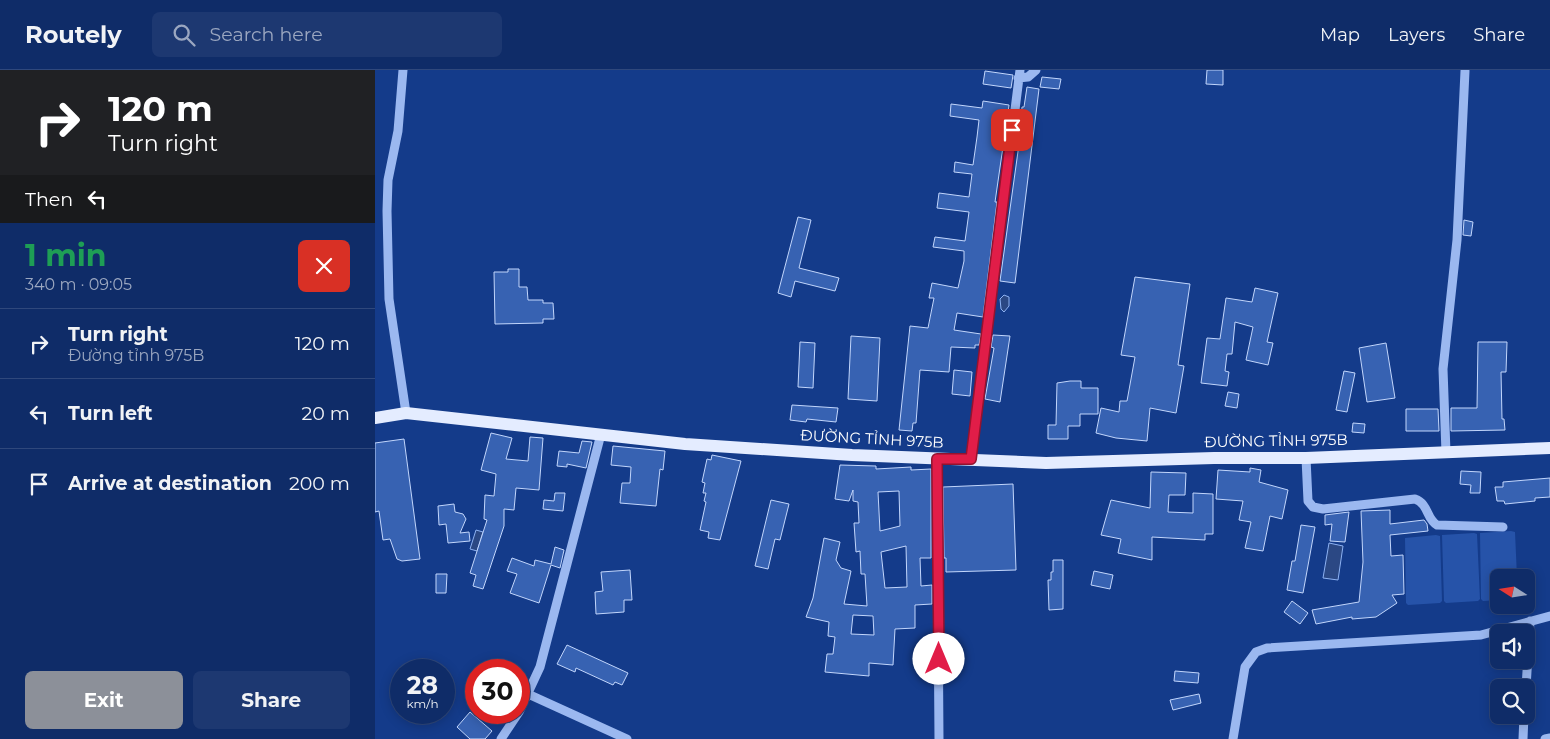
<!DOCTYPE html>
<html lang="en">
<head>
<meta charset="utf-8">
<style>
  body { margin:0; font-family:Montserrat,sans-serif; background:#1d3871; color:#f1f3f6; height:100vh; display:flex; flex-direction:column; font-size:19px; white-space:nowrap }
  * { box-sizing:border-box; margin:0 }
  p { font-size:16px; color:#9ba7c0 }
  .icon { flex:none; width:28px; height:28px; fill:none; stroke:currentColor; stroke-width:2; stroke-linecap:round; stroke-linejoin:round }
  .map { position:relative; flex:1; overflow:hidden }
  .panel { display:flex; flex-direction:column; background:#0f2c68; width:375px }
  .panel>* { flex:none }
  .hud { background:#202124; color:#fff; overflow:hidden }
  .needle { width:32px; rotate:282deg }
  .buttons { position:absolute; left:1115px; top:499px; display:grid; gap:10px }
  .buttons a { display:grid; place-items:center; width:45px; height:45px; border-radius:8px; background:#0f2c68; box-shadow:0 2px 12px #0003,0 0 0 1px #2f487c; font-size:25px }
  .speed { position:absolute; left:15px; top:589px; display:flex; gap:10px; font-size:25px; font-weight:700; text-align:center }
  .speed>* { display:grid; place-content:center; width:65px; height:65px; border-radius:50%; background:#0f2c68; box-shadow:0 2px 12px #0003,0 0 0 1px #2f487c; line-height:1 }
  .speed small { font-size:12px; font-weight:400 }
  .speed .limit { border:8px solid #d22; background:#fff; color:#111 }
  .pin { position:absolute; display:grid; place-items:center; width:42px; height:42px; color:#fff; margin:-21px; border-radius:10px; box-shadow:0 2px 8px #0006 }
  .me { position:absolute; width:55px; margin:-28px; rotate:0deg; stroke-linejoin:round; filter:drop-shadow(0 0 4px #0008) }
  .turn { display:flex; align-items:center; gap:18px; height:105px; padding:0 25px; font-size:22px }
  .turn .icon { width:65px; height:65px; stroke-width:2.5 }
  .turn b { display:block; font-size:35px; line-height:42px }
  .then { display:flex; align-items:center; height:48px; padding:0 25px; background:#0003; gap:10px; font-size:19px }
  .round { display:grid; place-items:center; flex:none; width:52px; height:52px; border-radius:8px; background:#1d3871 }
  .head { display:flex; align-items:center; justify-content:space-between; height:85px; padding:0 25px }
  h1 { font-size:30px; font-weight:700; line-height:38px; color:#1e9e55 }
  .button { display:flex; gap:10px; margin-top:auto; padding:10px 25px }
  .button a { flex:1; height:58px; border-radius:8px; background:#8c9099; color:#fff; font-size:20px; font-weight:700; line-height:58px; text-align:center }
  .button a+a { background:#1d3871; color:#f1f3f6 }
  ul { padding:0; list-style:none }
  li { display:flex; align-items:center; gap:15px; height:70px; padding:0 25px; border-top:1px solid #2f487c }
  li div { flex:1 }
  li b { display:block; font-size:19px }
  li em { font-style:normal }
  header { display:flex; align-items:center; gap:30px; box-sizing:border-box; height:70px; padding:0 25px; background:#0f2c68; border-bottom:1px solid #2f487c }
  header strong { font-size:24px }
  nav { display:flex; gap:28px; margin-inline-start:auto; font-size:18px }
  .search { width:350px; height:45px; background:#1d3871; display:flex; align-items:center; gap:12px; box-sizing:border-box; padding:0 18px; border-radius:8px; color:#9ba7c0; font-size:19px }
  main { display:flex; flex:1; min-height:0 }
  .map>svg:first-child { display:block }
</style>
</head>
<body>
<header>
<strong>Routely</strong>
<div class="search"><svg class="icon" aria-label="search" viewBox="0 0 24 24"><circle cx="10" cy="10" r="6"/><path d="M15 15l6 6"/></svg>Search here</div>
<nav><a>Map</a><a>Layers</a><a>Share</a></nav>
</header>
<main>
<section class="panel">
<div class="hud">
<div class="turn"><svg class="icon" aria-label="right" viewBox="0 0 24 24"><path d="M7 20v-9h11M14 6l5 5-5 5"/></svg><div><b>120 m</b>Turn right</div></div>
<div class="then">Then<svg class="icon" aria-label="left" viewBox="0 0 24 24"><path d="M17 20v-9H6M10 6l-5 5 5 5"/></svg></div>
</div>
<div class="head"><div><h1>1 min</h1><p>340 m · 09:05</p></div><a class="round" style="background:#d93025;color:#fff"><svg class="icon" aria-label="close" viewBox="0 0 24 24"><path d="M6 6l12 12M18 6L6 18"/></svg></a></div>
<ul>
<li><svg class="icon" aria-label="right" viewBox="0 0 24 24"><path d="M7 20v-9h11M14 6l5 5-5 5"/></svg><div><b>Turn right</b><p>Đường tỉnh 975B</p></div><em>120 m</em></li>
<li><svg class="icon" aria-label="left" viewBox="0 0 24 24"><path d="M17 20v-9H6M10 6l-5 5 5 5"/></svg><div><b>Turn left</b></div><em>20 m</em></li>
<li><svg class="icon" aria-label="arrive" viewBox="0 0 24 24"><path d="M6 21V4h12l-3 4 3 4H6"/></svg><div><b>Arrive at destination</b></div><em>200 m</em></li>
</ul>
<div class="button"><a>Exit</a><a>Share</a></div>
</section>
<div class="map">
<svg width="1175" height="669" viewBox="0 0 1175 669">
  <rect width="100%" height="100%" fill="#143b8a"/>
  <path fill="#2653a9" d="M 1136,461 L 1140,462 L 1142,507 L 1124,508 L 1124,530 L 1108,531 L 1106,529 L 1105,463 Z
    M 1099,463 L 1102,464 L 1105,529 L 1103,531 L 1071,533 L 1069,531 L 1067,465 Z
    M 1061,465 L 1065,466 L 1067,531 L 1065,533 L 1033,535 L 1031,533 L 1030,468 Z"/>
  <path fill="#2b4884" stroke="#8db2f3" d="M 629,225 L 634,227 L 634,236 L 629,242 L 626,239 L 625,229 Z
    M 101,460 L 108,462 L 102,481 L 95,479 Z
    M 954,473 L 968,476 L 963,510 L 948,508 Z"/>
  <path fill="#3762b2" stroke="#c2d6fc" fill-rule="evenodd" d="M 832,0 L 848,0 L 848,15 L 831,14 Z
    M 610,1 L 638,5 L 636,18 L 608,14 Z
    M 667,7 L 686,9 L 684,19 L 665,17 Z
    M 652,17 L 664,19 L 640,213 L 625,211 L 645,67 L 647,37 L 649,37 Z
    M 608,31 L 634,35 L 620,132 L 622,132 L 608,247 L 582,243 L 579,260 L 606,264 L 604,275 L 600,275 L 600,278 L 576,277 L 574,302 L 545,300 L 541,353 L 538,353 L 537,361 L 524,360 L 535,256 L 553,258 L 559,228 L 554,228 L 557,213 L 583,218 L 589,191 L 589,181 L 558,177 L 560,167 L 590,171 L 594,142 L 562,138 L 564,123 L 594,127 L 597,104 L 579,102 L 580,92 L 598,95 L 602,67 L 604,50 L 575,46 L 576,34 L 607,38 Z
    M 423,147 L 436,150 L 424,198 L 464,208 L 460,221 L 420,211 L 416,227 L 403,223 Z
    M 1089,150 L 1098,152 L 1096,166 L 1088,165 Z
    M 133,199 L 144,199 L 144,217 L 152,217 L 153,230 L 168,230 L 168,233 L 178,233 L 179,249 L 168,249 L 168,253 L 120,254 L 119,202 L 133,202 Z
    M 760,207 L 815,214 L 803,295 L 809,296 L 801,343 L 775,338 L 772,371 L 741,368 L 721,363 L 726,338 L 744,342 L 745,331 L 752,331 L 760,287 L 746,285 Z
    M 880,218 L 903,223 L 892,272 L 898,273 L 893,295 L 871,290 L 878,257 L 860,252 L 857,284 L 852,284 L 850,301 L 854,302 L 852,316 L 826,313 L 832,268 L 845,269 L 851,228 L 877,232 Z
    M 618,265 L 635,266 L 625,332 L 610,329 L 619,278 L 616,277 Z
    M 476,266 L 505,268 L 502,331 L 473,329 Z
    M 425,272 L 440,273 L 438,318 L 423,317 Z
    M 1103,272 L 1132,272 L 1131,302 L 1126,302 L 1127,349 L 1129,349 L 1130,360 L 1076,361 L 1076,338 L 1102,338 Z
    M 1011,273 L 1020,328 L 992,332 L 984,278 Z
    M 579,300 L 597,302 L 595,326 L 577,324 Z
    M 969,301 L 980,303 L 972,342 L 961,340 Z
    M 695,311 L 706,311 L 706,318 L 723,318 L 723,344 L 705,344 L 705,356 L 693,356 L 693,369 L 673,369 L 673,355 L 681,355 L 682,313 Z
    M 853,322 L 864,324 L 862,338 L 850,336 Z
    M 417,335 L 463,338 L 461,352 L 432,349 L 431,352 L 415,350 Z
    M 1031,339 L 1063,339 L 1064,361 L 1031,361 Z
    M 978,353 L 990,354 L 989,363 L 977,362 Z
    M 116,363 L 137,368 L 131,389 L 153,391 L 155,367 L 168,368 L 164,420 L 141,418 L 139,440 L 129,439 L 129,456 L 108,519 L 98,516 L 101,505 L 95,503 L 112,450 L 109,449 L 110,425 L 119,426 L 121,404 L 106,400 Z
    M 29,369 L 45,489 L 27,491 L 22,489 L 15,469 L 8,470 L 4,441 L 0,442 L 0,373 Z
    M 207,371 L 217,372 L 211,398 L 192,394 L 192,397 L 182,396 L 184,381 L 204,383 Z
    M 238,376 L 290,381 L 288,400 L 285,399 L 281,436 L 245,433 L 247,413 L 255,413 L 256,397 L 236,395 Z
    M 337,385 L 366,391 L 345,470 L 333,468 L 334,462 L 325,460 L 331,432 L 329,431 L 331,423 L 328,423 L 330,413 L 327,412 L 332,389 L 336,390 Z
    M 465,395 L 501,396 L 501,399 L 536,397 L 536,400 L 556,399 L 556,488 L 545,488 L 546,516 L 557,515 L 557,534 L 540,535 L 540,558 L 520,559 L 518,595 L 494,593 L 494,606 L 450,602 L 452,584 L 458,584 L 460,567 L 453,566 L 454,552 L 431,547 L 438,528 L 449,468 L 465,472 L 461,490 L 466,498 L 476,501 L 469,534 L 492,536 L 490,504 L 486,504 L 485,481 L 481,482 L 479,453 L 484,453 L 483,432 L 478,431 L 478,420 L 474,431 L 460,429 ZM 524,421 L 525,456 L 505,461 L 503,422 ZM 531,476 L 532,517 L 510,518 L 506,482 ZM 478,545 L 498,546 L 499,565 L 476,564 Z
    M 875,398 L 886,400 L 884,412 L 913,420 L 907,449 L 895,446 L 888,481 L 870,478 L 876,452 L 864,450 L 868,431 L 841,429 L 843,400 L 875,402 Z
    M 1086,401 L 1106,402 L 1105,423 L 1095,423 L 1096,415 L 1085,414 Z
    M 776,402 L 811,403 L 810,425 L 794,425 L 793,442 L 818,443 L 818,423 L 838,424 L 838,464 L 830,464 L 830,470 L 777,467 L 777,490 L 743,483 L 746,469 L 726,465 L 736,430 L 775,438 Z
    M 1175,408 L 1175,427 L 1160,428 L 1160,431 L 1130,434 L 1129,431 L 1122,431 L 1120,417 L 1128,417 L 1128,412 Z
    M 638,414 L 641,500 L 571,502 L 571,488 L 569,488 L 568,417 Z
    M 180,423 L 190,423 L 188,441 L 168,439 L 169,430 L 179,431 Z
    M 396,430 L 414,434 L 405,470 L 400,469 L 393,499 L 380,496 Z
    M 79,434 L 80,442 L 88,444 L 91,449 L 85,463 L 94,462 L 95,471 L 73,473 L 71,454 L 64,455 L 63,436 Z
    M 1015,440 L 1015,454 L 1049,450 L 1052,454 L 1053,461 L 1015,465 L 1016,486 L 1028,485 L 1029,524 L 1017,525 L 1022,533 L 1001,547 L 977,549 L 977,547 L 941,554 L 937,540 L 984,532 L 988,492 L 986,441 Z
    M 974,442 L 970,472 L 955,471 L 957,454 L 950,455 L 950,445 Z
    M 926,455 L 940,457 L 928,523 L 912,520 L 917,491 L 920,491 Z
    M 180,477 L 189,480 L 185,498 L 176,495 L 164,533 L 135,523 L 142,504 L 132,501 L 137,488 L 159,496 L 160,490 L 176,494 Z
    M 678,490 L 688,490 L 688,539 L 674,540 L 673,510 L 676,510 L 676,502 L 678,502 Z
    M 255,500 L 257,530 L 249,530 L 249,542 L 221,544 L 220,522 L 228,521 L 226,502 Z
    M 719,501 L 738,505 L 735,519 L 716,515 Z
    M 61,504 L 72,504 L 71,523 L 61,523 Z
    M 917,531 L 933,543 L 925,554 L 909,542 Z
    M 192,575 L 253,603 L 247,615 L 240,612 L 238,615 L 201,598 L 200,602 L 182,594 Z
    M 800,601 L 824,603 L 823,613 L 799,611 Z
    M 824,624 L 826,633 L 798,640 L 795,630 Z
    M 95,642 L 117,661 L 110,669 L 95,669 L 82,657 Z"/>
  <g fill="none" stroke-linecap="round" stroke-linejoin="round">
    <path stroke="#9bb8f0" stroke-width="9" d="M 28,0 L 23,61 L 13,110 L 12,141 L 14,229 L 31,343
      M 643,8 L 653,7 L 661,0
      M 1071,383 L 1068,299 L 1082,170 L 1090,1
      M 931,388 L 933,431 L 938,437 L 948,439 L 1040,429 C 1054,434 1051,449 1062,455 L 1128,457
      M 562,389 L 564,669
      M 596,389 L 645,0
      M 1151,618 L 1155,551
      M 153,624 L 252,669
      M 144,642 L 165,597 L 226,364
      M 126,669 L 144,642
      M 858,669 L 870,597 L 881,582 L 892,578 L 1106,565 L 1175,546
      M 1148,669 L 1149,645
      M 1170,669 L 1175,668"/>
    <path stroke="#e4ecff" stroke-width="12" d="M 0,348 L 31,343 L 310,374 L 477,385 L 671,393 L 839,388 L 931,388 L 1175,378"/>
  </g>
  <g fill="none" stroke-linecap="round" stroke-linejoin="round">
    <defs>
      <path id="route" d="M 564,589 L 562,389 L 596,389 L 637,60"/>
    </defs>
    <use href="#route" stroke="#92132f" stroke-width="12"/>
    <use href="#route" stroke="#e11d48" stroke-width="9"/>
  </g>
  <g text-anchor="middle" stroke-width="4" stroke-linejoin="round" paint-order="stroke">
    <g font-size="15" fill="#fff" stroke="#143b8a">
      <text transform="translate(497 369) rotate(3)" y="5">ĐƯỜNG TỈNH 975B</text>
      <text transform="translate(901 371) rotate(-1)" y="5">ĐƯỜNG TỈNH 975B</text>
    </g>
  </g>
</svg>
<div class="buttons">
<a><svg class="needle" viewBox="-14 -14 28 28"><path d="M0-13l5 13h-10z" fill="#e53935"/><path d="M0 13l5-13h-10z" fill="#9ba7c0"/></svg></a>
<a><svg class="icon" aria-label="sound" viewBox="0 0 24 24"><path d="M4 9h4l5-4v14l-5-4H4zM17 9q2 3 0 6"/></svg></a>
<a><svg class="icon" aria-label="search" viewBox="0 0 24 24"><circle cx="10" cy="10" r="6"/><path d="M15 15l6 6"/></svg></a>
</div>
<div class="speed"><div>28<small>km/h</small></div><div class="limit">30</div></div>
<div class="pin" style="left:637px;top:60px;background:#d93025"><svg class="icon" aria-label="arrive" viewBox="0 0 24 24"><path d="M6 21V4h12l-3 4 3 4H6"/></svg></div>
<svg class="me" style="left:564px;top:589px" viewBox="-20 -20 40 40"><circle r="19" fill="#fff"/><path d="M0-13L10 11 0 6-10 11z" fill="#e11d48"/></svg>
</div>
</main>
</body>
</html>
